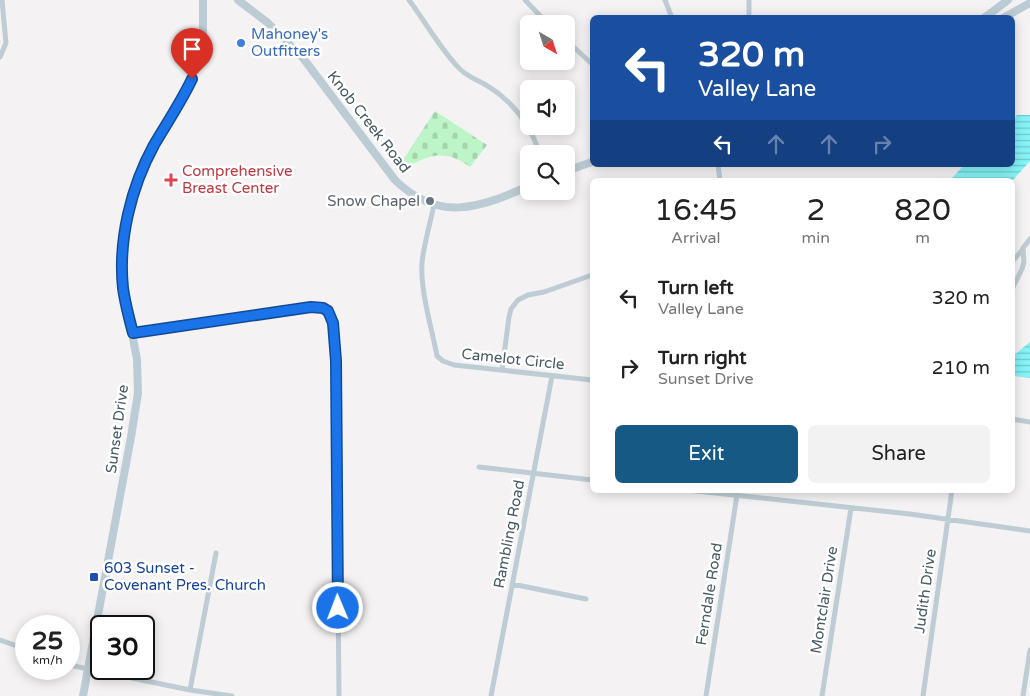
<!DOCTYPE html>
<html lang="en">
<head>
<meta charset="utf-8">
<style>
  body { margin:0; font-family:"Varela Round",sans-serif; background:#f2f2f2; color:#222; height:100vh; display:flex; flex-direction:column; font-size:19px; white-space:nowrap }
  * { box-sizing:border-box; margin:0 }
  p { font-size:16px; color:#767676 }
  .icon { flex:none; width:28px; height:28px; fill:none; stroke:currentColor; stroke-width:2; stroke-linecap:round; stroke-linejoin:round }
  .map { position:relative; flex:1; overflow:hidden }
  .details { position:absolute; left:590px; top:178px; width:425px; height:315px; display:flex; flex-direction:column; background:#fff; border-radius:8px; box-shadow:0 2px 12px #0003 }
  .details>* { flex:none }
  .guide { position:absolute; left:590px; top:15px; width:425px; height:152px; border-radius:8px; box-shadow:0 2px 12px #0003; background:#1a4fa0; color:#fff; overflow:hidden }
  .needle { width:32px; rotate:141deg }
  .tools { position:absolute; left:520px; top:15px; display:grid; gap:10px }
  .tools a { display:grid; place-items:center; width:55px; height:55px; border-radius:8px; background:#fff; box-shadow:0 2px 12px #0003; font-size:25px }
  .speed { position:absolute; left:15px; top:615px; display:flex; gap:10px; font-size:25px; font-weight:700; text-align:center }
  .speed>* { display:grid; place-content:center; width:65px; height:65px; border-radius:50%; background:#fff; box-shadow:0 2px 12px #0003; line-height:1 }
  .speed small { font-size:12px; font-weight:400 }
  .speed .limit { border:2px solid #111; border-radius:8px; background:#fff; color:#111 }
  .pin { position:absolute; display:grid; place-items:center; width:42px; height:42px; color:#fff; margin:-51px -21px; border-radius:50% 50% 50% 0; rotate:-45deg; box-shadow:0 0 5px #0007 }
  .pin .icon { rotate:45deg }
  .me { position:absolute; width:55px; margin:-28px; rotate:359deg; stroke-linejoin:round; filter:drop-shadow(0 0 4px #0008) }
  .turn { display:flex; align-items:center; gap:18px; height:105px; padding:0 25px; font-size:22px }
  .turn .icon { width:65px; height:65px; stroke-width:2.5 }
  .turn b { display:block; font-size:35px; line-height:42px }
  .lanes { display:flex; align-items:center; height:48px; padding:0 25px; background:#0003; justify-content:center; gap:25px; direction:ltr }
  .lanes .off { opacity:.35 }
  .eta { display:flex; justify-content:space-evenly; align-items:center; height:85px; text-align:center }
  .eta b { font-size:30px; font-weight:600; line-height:35px }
  .primary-button { display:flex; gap:10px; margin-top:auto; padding:10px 25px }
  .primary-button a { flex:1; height:58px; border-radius:8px; background:#155984; color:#fff; font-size:20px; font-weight:600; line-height:58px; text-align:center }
  .primary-button a+a { background:#f2f2f2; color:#222 }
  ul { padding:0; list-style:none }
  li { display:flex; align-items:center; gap:15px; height:70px; padding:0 25px }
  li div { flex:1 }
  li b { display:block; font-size:19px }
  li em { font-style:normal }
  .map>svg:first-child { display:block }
</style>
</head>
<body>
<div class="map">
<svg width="1030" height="696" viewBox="0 0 1030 696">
  <defs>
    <pattern id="cemetery-stones" width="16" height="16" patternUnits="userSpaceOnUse" patternTransform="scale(1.25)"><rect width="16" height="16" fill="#bdf5c8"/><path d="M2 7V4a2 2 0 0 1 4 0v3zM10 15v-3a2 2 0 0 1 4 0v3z" fill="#a4d4ae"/></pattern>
    <pattern id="water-rules" width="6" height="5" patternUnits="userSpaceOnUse" patternTransform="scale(1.25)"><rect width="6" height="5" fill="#85f3f7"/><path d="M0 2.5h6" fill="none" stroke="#6fc8cb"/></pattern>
  </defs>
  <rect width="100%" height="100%" fill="#f4f2f2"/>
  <path fill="url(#cemetery-stones)" d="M 435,111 L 487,145 L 470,167 C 445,148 426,155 402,171 L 397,169 Z"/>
  <path fill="url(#water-rules)" d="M 1017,115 L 1030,115 L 1030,161 L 1013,180 L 950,180 L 964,165 L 1012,165 L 1013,120 Z
    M 1030,342 L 1030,378 L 1013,376 L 1013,356 Z"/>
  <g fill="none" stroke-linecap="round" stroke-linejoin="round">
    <path stroke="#beccd3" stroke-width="5" d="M 409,0 C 424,20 440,48 457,66 C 465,76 476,79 486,85 C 513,101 530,124 540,154
      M 525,0 L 548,24
      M 665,0 L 672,18
      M 749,0 L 749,18
      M 892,18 L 894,18
      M 566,40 L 592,64
      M 0,57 L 6,43 L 2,0
      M 718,165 L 720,180
      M 434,205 C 430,224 424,243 422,263 C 420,290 432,329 437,356 L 443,361 L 454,365 L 592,380
      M 1012,262 L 1023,249
      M 1012,289 L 1022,269 L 1024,262 L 1023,248 L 1030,239
      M 133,333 L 311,307 C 319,307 326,308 331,315 L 336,361 L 339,696
      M 502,370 L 509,317 L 511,309 L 518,300 L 528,295 L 544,292 L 592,275
      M 1012,419 L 1030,422
      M 479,467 L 592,480
      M 687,490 L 910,514 L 1030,531
      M 512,584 L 586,599
      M 0,640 L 26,649
      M 69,665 L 190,690 L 232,696
      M 190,690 L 216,553
      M 491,696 L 552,376
      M 706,696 L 737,495
      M 822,696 L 851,508
      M 923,696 L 952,490
      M 1023,696 L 1030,650"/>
    <path stroke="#bcccd5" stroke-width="8" d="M 238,0 L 268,23 L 303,58 L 395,180 C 439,223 479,208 529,186
      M 984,18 L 1008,0
      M 1003,18 L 1030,3
      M 566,171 L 592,162
      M 83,696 L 131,437 L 138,393 L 137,359 L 123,288 L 123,255 L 127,223 L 139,176 L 154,146 L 182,100 L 191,79 L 203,43 L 203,0"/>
  </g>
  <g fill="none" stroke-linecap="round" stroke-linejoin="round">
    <defs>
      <path id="route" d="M 192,79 C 181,102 167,123 154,145 C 131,187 118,240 123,288 C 125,303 129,318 133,333 L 311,307 L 323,308 L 328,311 L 333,323 L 336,361 L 338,608"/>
    </defs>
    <use href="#route" stroke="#114b97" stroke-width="12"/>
    <use href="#route" stroke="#1a73e8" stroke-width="9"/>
  </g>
  <circle fill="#3f7fe0" stroke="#fff" stroke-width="2" cx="241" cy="43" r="5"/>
  <path fill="#e0444e" stroke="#fff" stroke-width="2" d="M168.5 172.5h5v5h5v5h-5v5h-5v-5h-5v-5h5z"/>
  <circle fill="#6b7280" stroke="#fff" stroke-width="2" cx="430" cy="201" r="5"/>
  <rect fill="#1a4fb4" stroke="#fff" stroke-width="2" x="89" y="572" width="10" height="10" rx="2.5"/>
  <g text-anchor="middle" stroke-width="5" stroke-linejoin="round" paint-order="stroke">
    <g font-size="15" fill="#366cbe" stroke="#fff" text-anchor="start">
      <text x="251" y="39">Mahoney's<tspan x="251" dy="17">Outfitters</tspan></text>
    </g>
    <g font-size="15" fill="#475a62" stroke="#fff">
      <text transform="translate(369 122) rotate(52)" y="5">Knob Creek Road</text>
      <text transform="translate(513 359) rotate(6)" y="5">Camelot Circle</text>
      <text transform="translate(117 429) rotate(-82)" y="5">Sunset Drive</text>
      <text transform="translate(509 534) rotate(-79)" y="5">Rambling Road</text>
      <text transform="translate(925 591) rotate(-82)" y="5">Judith Drive</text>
      <text transform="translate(709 594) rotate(-81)" y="5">Ferndale Road</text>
      <text transform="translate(824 600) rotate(-81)" y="5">Montclair Drive</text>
    </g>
    <g font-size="15" fill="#be3a42" stroke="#fff" text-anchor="start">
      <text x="182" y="176">Comprehensive<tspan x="182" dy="17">Breast Center</tspan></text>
    </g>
    <g font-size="15" fill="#5b616d" stroke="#fff" text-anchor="end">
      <text x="420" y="206">Snow Chapel</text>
    </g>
    <g font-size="15" fill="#164399" stroke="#fff" text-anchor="start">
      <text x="104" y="573">603 Sunset -<tspan x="104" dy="17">Covenant Pres. Church</tspan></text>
    </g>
  </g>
</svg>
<div class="tools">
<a><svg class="needle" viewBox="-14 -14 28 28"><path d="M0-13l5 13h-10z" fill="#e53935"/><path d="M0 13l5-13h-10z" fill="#767676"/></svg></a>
<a><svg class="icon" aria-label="sound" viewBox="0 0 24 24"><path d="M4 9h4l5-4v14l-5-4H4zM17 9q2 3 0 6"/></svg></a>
<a><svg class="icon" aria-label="search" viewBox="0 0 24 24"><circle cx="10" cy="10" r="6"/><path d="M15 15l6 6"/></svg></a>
</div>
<div class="speed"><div>25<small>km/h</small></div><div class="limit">30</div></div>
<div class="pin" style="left:192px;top:79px;background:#d93025"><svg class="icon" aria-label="arrive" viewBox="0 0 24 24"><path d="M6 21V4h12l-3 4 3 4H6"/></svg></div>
<svg class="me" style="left:338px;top:608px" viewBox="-20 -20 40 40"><circle r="17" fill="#1a73e8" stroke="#fff" stroke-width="3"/><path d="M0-11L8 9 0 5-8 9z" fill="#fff"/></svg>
<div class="guide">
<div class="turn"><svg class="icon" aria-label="left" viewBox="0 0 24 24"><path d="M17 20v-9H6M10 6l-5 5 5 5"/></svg><div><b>320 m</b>Valley Lane</div></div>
<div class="lanes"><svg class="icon" aria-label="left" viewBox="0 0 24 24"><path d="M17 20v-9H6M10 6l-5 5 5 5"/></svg><svg class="icon off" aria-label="ahead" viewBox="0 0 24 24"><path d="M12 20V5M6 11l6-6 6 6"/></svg><svg class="icon off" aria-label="ahead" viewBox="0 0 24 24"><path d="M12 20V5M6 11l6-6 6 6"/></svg><svg class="icon off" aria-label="right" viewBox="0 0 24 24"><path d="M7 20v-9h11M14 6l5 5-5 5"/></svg></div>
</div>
<section class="details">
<div class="eta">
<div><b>16:45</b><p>Arrival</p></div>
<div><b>2</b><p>min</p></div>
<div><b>820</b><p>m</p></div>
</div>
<ul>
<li><svg class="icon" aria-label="left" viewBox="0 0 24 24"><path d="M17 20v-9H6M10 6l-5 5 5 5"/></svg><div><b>Turn left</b><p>Valley Lane</p></div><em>320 m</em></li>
<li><svg class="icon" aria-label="right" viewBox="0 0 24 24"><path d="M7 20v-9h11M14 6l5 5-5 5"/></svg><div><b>Turn right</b><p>Sunset Drive</p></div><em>210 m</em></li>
</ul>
<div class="primary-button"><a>Exit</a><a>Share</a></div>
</section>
</div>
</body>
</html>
